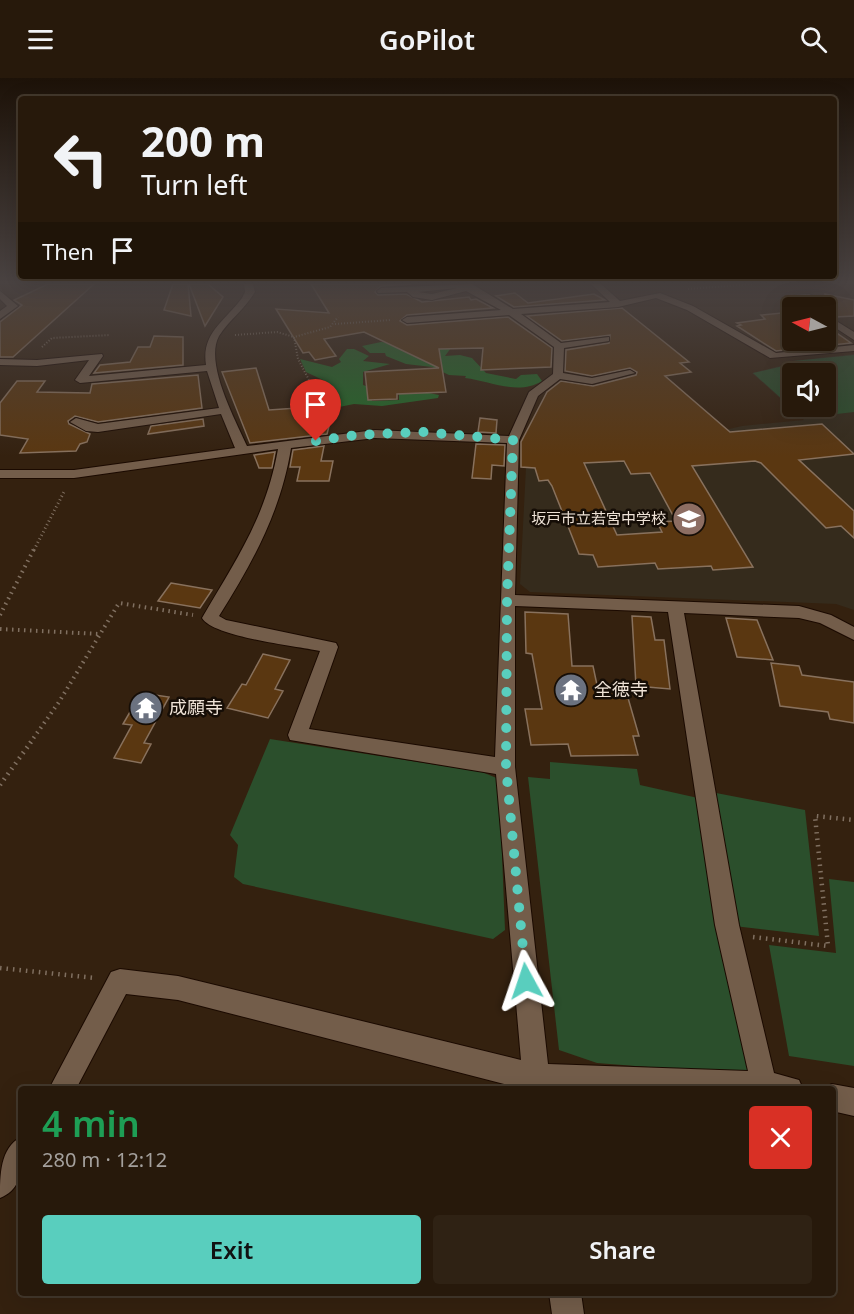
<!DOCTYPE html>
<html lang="en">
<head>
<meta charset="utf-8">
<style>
  body { margin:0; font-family:"Noto Sans","Noto Sans JP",sans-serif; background:#2f2214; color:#f1f3f6; height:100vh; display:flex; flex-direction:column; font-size:22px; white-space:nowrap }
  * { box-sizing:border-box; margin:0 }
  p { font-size:20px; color:#a4a09d }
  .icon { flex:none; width:33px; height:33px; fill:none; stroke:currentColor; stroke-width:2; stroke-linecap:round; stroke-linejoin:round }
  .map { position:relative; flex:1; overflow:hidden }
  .drawer { position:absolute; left:18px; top:1008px; width:818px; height:210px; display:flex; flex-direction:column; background:#27190b; border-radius:6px; box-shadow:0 6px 24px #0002,0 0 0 2px #43382c }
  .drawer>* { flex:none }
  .banner { position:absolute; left:18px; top:18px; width:819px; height:183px; border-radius:6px; box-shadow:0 6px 24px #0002,0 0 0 2px #43382c; background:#27190b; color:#f1f3f6; overflow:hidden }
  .needle { width:39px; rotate:277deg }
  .tools { position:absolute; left:782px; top:219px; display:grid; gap:12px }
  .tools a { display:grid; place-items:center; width:54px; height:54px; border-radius:6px; background:#27190b; box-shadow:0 6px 24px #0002,0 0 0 2px #43382c; font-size:30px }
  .pin { position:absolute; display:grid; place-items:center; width:51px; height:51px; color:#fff; margin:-62px -26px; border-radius:50% 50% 50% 0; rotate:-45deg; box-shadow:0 0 6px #0007 }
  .pin .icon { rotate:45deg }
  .me { position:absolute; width:66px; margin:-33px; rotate:355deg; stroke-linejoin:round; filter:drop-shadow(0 0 4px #0008) }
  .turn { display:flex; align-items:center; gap:21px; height:126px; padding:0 24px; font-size:27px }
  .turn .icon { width:78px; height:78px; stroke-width:2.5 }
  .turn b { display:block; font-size:42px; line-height:51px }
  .then { display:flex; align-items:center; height:57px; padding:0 24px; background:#0003; gap:12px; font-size:22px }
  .round { display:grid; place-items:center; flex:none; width:63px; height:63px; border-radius:6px; background:#2f2214 }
  .overview { display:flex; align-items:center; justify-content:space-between; height:102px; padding:0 24px }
  h1 { font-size:36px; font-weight:600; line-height:45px; color:#1e9e55 }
  .primary-button { display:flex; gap:12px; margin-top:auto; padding:12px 24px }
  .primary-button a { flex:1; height:69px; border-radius:6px; background:#59cebe; color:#111; font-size:24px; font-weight:600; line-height:69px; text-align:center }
  .primary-button a+a { background:#2f2214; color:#f1f3f6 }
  header { display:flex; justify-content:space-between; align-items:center; height:78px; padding:0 24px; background:#27190b; font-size:27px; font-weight:600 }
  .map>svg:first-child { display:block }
</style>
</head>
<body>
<header><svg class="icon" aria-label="menu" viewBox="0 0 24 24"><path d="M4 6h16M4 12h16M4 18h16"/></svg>GoPilot<svg class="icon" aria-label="search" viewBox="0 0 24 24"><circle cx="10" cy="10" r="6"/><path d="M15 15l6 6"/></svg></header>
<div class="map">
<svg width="854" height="1236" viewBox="0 0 854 1236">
  <rect width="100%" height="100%" fill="#34210f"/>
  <path fill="#352b1c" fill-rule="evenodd" d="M 854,276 L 854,532 L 836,526 L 530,514 L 520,506 L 527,370 L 636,373 L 742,348 L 804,342 L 752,295 L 792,285 L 792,283 ZM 792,296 L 825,296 L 825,328 L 792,328 Z"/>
  <path fill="#2b4f2c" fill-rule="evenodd" d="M 854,277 L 854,334 L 803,340 L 753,295 L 792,286 L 793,283 ZM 792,296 L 825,296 L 825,328 L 792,328 Z
    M 270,661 L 482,694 L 499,701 L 505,852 L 493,861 L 243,806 L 234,799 L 238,767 L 230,757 Z
    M 550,684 L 637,691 L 640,707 L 698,720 L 750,997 L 597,985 L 559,972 L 528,699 L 550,701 Z
    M 711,714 L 805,732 L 819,858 L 734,848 Z
    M 829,801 L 854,804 L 854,988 L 789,978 L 769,867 L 836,875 Z"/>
  <path fill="#226827" d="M 381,264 L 451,270 L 445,278 L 460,277 L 472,280 L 486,295 L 516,301 L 521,297 L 537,296 L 542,303 C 518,318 491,303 465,300 L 466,298 L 449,297 L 432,289 L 406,286 L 386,278 L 385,275 L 370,275 L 362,268 Z
    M 347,271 L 354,271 L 369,278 L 363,283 L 390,286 L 363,294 L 363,307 L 369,309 L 372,323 L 399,322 L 399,314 L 428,310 L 429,315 L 439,317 L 438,320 L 382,328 L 354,326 L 339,329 L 323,321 L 319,312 L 327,304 L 306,294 L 300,281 L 332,289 L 341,284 L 339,281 Z"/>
  <path fill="#5a3711" stroke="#88715d" stroke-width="1.5" fill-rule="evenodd" d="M 48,206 L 94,206 L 13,279 L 0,279 L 0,244 L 22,227 L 14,222 Z
    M 173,206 L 188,206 L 191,238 L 164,232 Z
    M 189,206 L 208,206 L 223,219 L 205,248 Z
    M 311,206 L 411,206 L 381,208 L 375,214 L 378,217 L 406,216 L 422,224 L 469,219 L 471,222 L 476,221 L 493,230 L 407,237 L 400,243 L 407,247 L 508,239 L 552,270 L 551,289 L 481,292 L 483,270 L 439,271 L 446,314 L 397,316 L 397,321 L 368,322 L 365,294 L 439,290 L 364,254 L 324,261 L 336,278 L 315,282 L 309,274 L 303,275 L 276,231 L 329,235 Z
    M 515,215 L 528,225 L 594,216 L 605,222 L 514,229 L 496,218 Z
    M 825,216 L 854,222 L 854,238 L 835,239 L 825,234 Z
    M 622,230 L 689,284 L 680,285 L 691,294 L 665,298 L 730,354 L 822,346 L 854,376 L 799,382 L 854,433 L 854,460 L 841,448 L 826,450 L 761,385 L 755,383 L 692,388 L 753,489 L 713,492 L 711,488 L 658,491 L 655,485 L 598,489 L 593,477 L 579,476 L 552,408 L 548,402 L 539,403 L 535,390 L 521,389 L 521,364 L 547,314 L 561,303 L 593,308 L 636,297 L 637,294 L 630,290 L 592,298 L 565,293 L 566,272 L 609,265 L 610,257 L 562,263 L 527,238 ZM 624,383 L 631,396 L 650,395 L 676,443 L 657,444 L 662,454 L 617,457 L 584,385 Z
    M 792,234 L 792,262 L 825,262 L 825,247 L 851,265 L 776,273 L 737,248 L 741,247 L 737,245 L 765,241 L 761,237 Z
    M 154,258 L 183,259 L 183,287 L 94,295 L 100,287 L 130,284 L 138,269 L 150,269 Z
    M 256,290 L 269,332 L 312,329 L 313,337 L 332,336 L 327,356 L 250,365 L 222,294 Z
    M 198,297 L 202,330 L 98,344 L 75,338 L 68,343 L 69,346 L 90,356 L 87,364 L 80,366 L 76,373 L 20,375 L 28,361 L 0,357 L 0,325 L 17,303 L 45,303 L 37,314 L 90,315 L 92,306 Z
    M 480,340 L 497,342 L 496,355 L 478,354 Z
    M 203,341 L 204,348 L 148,356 L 151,348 Z
    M 476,366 L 505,367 L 504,388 L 492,387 L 491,401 L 472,400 Z
    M 324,368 L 321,383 L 333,383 L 329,403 L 297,403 L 300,389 L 290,389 L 293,372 Z
    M 275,374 L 272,390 L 259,390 L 254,377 Z
    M 171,505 L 212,512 L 200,530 L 158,523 Z
    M 525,534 L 568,536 L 572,588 L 593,588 L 597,607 L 624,606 L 639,658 L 633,658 L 638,677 L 571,678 L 568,666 L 531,667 L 525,631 L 542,631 L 532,576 L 526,575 Z
    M 632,538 L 651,539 L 655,562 L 664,562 L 670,611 L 636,608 Z
    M 726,540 L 757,542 L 773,582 L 737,579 Z
    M 263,576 L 290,582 L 275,611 L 283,613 L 268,640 L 227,630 L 242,606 L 246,607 Z
    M 771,585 L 799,588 L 802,597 L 854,604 L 854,645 L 830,641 L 828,634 L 780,628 Z
    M 141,615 L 169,619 L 144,665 L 151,666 L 141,685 L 114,680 L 132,647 L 123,646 Z"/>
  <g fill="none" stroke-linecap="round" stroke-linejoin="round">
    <defs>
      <path id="minor" d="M 244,206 L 253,206 L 255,214 C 245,231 229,242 219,258 C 204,285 236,343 247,368 L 375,352 L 509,358 L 529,314 L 553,296 L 554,269 L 509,237 L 407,245 L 402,242 L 407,239 L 501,232 L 466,213 L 432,222 L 413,219 L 407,214 L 378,215 L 377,213 L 381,210 L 472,206 L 513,231 L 610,224 L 591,206 L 601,206 L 620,223 L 660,215 L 693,228 L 776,275 L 854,267 L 854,273 L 770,280 L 687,232 L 656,220 L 618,229 L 521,236 L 561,265 L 609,259 L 609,263 L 564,270 L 563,295 L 592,300 L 630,292 L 635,295 L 592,306 L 560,301 L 538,318 L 519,362 L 515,517 L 799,528 L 831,537 L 854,549 L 854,562 L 820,545 L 799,540 L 684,535 L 739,847 L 774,995 L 799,1002 L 803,1011 L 524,1011 L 178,922 L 126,916 L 76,1011 L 49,1011 L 111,894 L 120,891 L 178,898 L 521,982 L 496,696 L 290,662 L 288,657 L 320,573 C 296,568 213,559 202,540 C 236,482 266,439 278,371 L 74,400 L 0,400 L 0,392 L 74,392 L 235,370 L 221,336 L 98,354 L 86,353 L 70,344 L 76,340 L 98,346 L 219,330 L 207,293 L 80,305 L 75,302 L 89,282 L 37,288 L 0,287 L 0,281 L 37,282 L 102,276 L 103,278 L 89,298 L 206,287 C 201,255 225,243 242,220 L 245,214 ZM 457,210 L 432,216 L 418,214 ZM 375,360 L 507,365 L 495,679 L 309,651 L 338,569 L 336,565 L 226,542 L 219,538 C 253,484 281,433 291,370 ZM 515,528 L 668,534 L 715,847 L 748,993 L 548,986 L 515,689 Z
        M 0,213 L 18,228 L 0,241 L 0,233 L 7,228 L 0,221 Z
        M 809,216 L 823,222 L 822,230 L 813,230 L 815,225 L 801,222 L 811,230 L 800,230 L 790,222 L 794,217 Z
        M 825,236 L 854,254 L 854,262 L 825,243 Z
        M 832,1006 L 854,1010 L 854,1038 L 832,1033 L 832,1011 L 822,1011 Z
        M 21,1059 C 21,1083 26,1110 0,1120 C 0,1097 0,1070 21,1059 Z
        M 549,1215 L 581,1215 L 584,1236 L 552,1236 Z"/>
    </defs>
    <use href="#minor" stroke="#1b0a00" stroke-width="2"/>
    <path stroke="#807061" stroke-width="2" stroke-dasharray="1 2" stroke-linecap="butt" d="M 688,211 L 754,206
      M 335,246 L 391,242
      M 235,257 L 277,254 L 294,259
      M 42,269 L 52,260 L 110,257
      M 309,302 L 298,281 L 294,259 L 330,249 L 338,239"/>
    <path stroke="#807061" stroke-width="3" stroke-dasharray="1 3" stroke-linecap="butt" d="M 34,472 L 65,412"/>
    <path stroke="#807061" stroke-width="4" stroke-dasharray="1.5 4.5" stroke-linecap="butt" d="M 0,537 L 34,471
      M 0,551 L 99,556
      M 30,665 L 59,624 L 119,525 L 193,537"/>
    <path stroke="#807061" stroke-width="4.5" stroke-dasharray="1.5 5" stroke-linecap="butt" d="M 0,707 L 31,664
      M 753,859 L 828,868 L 815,738 L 854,742
      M 0,890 L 95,900"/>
    <use href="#minor" fill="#735d4a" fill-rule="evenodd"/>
  </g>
  <linearGradient id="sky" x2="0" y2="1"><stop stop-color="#1d1208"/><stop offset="0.54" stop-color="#4a4342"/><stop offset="1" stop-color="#4a4342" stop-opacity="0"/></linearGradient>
  <rect width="854" height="379" fill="url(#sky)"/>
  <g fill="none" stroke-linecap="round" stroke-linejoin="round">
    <path stroke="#59cebe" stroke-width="10" stroke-dasharray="0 18" d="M 316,363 L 356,357 L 423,354 L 513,362 L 507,522 L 506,689 L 526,903"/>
  </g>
  <defs>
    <symbol id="school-disc" viewBox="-11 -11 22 22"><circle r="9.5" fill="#8d6e63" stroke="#150d06"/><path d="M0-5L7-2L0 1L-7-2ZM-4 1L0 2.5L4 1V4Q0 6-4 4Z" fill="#fff"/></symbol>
    <symbol id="temple-disc" viewBox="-11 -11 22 22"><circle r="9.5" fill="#6b7280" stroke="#150d06"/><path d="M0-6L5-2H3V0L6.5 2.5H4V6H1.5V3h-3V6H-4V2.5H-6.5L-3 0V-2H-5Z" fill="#fff"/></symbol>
  </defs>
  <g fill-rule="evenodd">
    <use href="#school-disc" x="670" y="422" width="38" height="38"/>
    <use href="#temple-disc" x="552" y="593" width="38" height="38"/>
    <use href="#temple-disc" x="127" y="611" width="38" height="38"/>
  </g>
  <g text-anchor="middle" stroke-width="5" stroke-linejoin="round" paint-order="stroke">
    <g font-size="15" fill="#eee2d6" stroke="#150d06" text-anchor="end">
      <text x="666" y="446">坂戸市立若宮中学校</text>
    </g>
    <g font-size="18" fill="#eee2d6" stroke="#150d06" text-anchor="start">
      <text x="594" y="618">全徳寺</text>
      <text x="169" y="636">成願寺</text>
    </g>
  </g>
</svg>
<div class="tools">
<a><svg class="needle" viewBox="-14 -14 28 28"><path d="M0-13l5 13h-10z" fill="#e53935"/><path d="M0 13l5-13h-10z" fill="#a4a09d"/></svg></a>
<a><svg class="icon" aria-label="sound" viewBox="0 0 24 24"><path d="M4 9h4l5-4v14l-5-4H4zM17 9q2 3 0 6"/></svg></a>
</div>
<div class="pin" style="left:316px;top:363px;background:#d93025"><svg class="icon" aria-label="arrive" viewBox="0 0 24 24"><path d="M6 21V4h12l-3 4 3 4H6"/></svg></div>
<svg class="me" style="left:526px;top:903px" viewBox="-20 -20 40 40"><path d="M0-17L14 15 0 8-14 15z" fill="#59cebe" stroke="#fff" stroke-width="4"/></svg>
<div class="banner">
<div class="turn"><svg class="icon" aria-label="left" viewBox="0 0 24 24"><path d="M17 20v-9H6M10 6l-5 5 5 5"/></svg><div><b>200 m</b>Turn left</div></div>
<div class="then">Then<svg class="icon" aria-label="arrive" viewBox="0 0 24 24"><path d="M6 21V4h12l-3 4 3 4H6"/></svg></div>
</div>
<section class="drawer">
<div class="overview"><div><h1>4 min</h1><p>280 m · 12:12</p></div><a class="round" style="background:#d93025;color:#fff"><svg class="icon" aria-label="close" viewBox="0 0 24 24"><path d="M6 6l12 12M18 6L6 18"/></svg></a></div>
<div class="primary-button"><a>Exit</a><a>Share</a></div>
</section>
</div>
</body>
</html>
